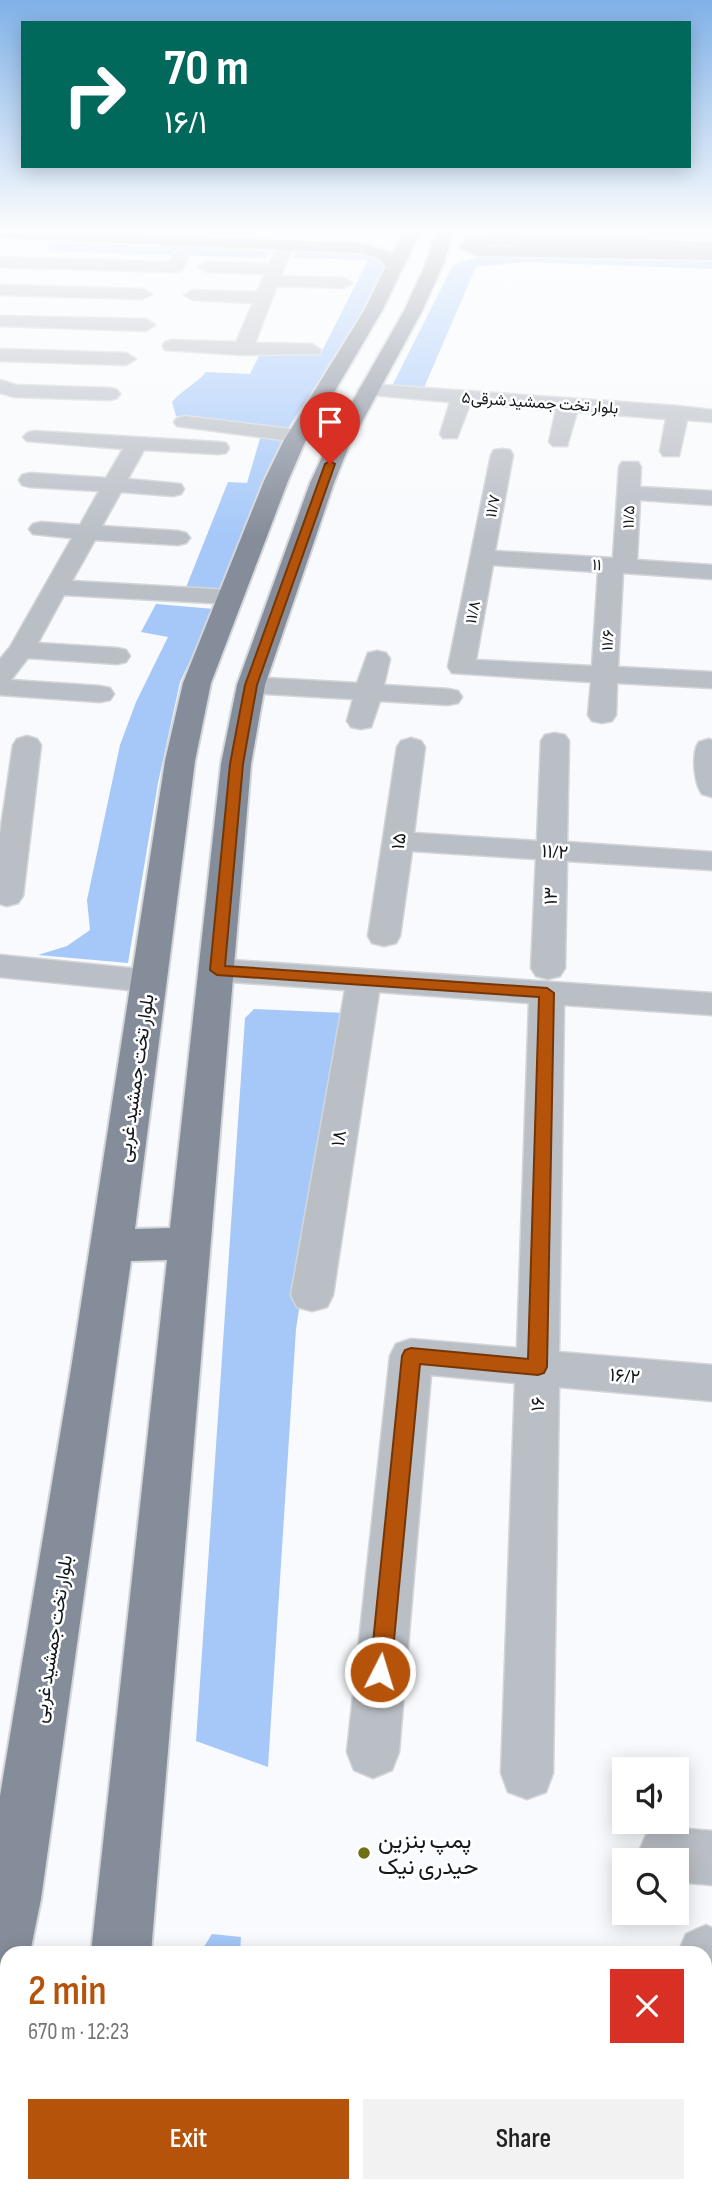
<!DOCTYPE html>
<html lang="en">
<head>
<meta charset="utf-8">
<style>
  body { margin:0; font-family:"Sofia Sans Condensed",Vazirmatn,sans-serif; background:#f2f2f2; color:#222; height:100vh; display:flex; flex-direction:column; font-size:26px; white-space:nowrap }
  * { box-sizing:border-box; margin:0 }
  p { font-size:23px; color:#767676 }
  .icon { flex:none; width:38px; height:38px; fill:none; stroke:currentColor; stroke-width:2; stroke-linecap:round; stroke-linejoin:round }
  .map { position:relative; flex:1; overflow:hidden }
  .drawer { position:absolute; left:0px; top:1946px; width:712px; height:247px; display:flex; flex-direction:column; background:#fff; border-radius:21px 21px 0 0; box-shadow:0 4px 18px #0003 }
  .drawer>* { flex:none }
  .hud { position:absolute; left:21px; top:21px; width:670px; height:147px; border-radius:0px; box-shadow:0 4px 18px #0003; background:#00695c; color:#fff; overflow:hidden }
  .controls { position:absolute; left:612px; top:1757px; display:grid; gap:14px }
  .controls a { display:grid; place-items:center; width:77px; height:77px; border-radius:0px; background:#fff; box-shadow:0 4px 18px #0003; font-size:35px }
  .pin { position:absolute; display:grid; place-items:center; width:60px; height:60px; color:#fff; margin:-72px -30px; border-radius:50% 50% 50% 0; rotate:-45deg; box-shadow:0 0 7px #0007 }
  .pin .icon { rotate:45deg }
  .me { position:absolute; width:77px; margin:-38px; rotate:5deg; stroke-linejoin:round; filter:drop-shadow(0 0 5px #0008) }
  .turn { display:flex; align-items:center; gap:24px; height:147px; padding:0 28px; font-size:32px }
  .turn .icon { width:91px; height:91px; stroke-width:2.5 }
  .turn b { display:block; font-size:49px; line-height:60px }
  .round { display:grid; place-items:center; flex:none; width:74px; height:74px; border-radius:0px; background:#f2f2f2 }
  .summary { display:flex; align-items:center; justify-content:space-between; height:119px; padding:0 28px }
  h1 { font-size:42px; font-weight:600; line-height:52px; color:#b45309 }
  .action { display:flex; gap:14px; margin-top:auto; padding:14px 28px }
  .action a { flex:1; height:80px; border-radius:0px; background:#b45309; color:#fff; font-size:28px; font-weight:600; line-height:80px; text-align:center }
  .action a+a { background:#f2f2f2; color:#222 }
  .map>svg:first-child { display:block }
</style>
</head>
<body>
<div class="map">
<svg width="712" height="2192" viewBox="0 0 712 2192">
  <rect width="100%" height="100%" fill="#f8fafd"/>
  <path fill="#a5c8f9" d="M 477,230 L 712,236 L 712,245 L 500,236 Z
    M 53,240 L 271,246 L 267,258 L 45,251 Z
    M 298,250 C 327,250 363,244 386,264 L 369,304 L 285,433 L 176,416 L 172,402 C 183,389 196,384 206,372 L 250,374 L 261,352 L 321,353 L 368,260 L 292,258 Z
    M 492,254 L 712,261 L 712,269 L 525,262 L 476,267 L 423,390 L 391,388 L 452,267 L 459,262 Z
    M 261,435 L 284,439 L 261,488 L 219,592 L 185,590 L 228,482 L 247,483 Z
    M 156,604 L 214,609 L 180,682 L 158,783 L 128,963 L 38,955 L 67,946 L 90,930 L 87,900 L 120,745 L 136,702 L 168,637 L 141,632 Z
    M 254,1009 L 345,1013 L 296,1329 L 268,1767 L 196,1741 L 245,1018 Z
    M 212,1934 L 241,1937 L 240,1953 L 200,1953 Z
    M 137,2186 L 217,2186 L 216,2192 L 136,2192 Z"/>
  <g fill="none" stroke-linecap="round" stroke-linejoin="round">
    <defs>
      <path id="minor" d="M 214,230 L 205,236 L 197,231 L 198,230 Z
        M 647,230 L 712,230 L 712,238 L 655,235 Z
        M 285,240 L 293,245 L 281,276 L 344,278 L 353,283 L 344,288 L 277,286 L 255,343 L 312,344 L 321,350 L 319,354 L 243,355 L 165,350 L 163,346 L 165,342 L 172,340 L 236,342 L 253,303 L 193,300 L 184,295 L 193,290 L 257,292 L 265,274 L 207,272 L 198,267 L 207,262 L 269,264 L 277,245 Z
        M 180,253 L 188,258 L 181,271 L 175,272 L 0,267 L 0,257 L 169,262 L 174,254 Z
        M 0,285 L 143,289 L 152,294 L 143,299 L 0,295 Z
        M 0,316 L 146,319 L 155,325 L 146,331 L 0,326 Z
        M 0,349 L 126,353 L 136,359 L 126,365 L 0,361 Z
        M 0,380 L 16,385 L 110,388 L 117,390 L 120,394 L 117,398 L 110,400 L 14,397 L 0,393 Z
        M 368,384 L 678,406 L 712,410 L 712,422 L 687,420 L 679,456 L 663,456 L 660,451 L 666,419 L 577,412 L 567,446 L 553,446 L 549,442 L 556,410 L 470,404 L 457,438 L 443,438 L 440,434 L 450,402 L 361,394 L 358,390 L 361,386 Z
        M 184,416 L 298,430 L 305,432 L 309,436 L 305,440 L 298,442 L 177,426 L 174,422 L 177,418 Z
        M 34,431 L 218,442 L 226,443 L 229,448 L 226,453 L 218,454 L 144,450 L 128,479 L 181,484 L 184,489 L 181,494 L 173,496 L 121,492 L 102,526 L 178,531 L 186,533 L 190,538 L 186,543 L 178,545 L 95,540 L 72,581 L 230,590 L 239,592 L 242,597 L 239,602 L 230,604 L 64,595 L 38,643 L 117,648 L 126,650 L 130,656 L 126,662 L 117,664 L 28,658 L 11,680 L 100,686 L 110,688 L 114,694 L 110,700 L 100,702 L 0,695 L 0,659 L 10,647 L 72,538 L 33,534 L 29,529 L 33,524 L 41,522 L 80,525 L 99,491 L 30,487 L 22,485 L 19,480 L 22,475 L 30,473 L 106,478 L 123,449 L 27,441 L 23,437 L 27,433 Z
        M 502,449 L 510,450 L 513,455 L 495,551 L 613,558 L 619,467 L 622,462 L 638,462 L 641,467 L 640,487 L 712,491 L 712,505 L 640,500 L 637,560 L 712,565 L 712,579 L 623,573 L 618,667 L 712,672 L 712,688 L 617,683 L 616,715 L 612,721 L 602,723 L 592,721 L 588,715 L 591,682 L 452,673 L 448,667 L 491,455 L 494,450 ZM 493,565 L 598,572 L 592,666 L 476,660 Z
        M 377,651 L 386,653 L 390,659 L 384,685 L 448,689 L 458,691 L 462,697 L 458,703 L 448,705 L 380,701 L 371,727 L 361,729 L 351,727 L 347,721 L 353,699 L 251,693 L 241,691 L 238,685 L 241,679 L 251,677 L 357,683 L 368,653 Z
        M 555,733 L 565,735 L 569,741 L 567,842 L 712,852 L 712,870 L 567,861 L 565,968 L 560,976 L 548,979 L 536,976 L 531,968 L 536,859 L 412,851 L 400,936 L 396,943 L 384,946 L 372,943 L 368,936 L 397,747 L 401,741 L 411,738 L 421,741 L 425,747 L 414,833 L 537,841 L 541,741 L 545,735 Z
        M 27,736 L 37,739 L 41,745 L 23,896 L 18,903 L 7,906 L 0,904 L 0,834 L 13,745 L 17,739 Z
        M 709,739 L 712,740 L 712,797 L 702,794 C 694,783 691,753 699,742 Z
        M 0,955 L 149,970 L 161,973 L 166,981 L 161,989 L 149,992 L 0,977 Z
        M 217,959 L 712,993 L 712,1015 L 564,1005 L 559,1352 L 712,1365 L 712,1401 L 559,1387 L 553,1773 L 546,1792 L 527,1799 L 508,1792 L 501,1773 L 515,1383 L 431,1375 L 399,1752 L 392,1770 L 373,1778 L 354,1770 L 347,1752 L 390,1356 L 396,1344 L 411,1339 L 517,1348 L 529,1003 L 379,992 L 333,1295 L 327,1307 L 312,1311 L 297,1307 L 291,1295 L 345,990 L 217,981 L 205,978 L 200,970 L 205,962 Z
        M 665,1827 L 712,1831 L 712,1885 L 677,1882 L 677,1860 L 640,1860 L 638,1854 L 646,1835 Z
        M 706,1925 L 712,1928 L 712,2120 L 705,2117 L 705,1953 L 678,1953 L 686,1934 Z"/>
      <path id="major" d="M 0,230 L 361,243 L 393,253 L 404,230 L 421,230 L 383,309 L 305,442 L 288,481 L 211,683 L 195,761 L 135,1229 L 170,1228 L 221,764 L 237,685 L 310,483 L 327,446 L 404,311 L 426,263 L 437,230 L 453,230 L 444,263 L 422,311 L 349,446 L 334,483 L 265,685 L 251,764 L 151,1953 L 91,1953 L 167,1260 L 131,1261 L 41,1899 L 30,1953 L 7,1953 L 7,1981 L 0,1984 L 0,1796 L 71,1369 L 165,761 L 183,683 L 264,481 L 283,442 L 365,309 L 386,266 L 378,258 L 361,253 L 0,238 Z
        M 491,235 L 712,242 L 712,260 L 477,256 L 459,247 L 468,237 ZM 491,245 L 549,247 L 480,246 Z
        M 53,2186 L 119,2186 L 118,2192 L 52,2192 Z"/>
    </defs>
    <use href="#minor" stroke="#d3d6d9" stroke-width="3"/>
    <use href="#major" stroke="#d3d6d9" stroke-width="4"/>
    <use href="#minor" fill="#babfc6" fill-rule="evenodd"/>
    <use href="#major" fill="#858d9a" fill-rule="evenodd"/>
  </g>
  <linearGradient id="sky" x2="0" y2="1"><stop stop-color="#80b1e8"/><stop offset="0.43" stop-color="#fcfdfe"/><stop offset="1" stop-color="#fcfdfe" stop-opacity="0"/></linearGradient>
  <rect width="712" height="537" fill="url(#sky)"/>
  <path fill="#b45309" stroke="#753606" stroke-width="2" d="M 330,461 L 335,464 L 257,685 L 243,764 L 225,966 L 547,988 L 554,993 L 547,1367 L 544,1373 L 538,1375 L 420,1364 L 391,1672 L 388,1680 L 380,1683 L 373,1680 L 370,1672 L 402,1356 L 405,1350 L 411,1348 L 528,1359 L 539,997 L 217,975 L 210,970 L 230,764 L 245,685 L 325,464 Z"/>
  <circle fill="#6f7013" stroke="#fff" stroke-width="2.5" cx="364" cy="1853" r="7"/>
  <g text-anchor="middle" stroke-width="5" stroke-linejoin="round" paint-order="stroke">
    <g font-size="16" fill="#13171c" stroke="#fff">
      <text transform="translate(540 402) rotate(4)" y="6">بلوار تخت جمشید شرقی۵</text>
      <text transform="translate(492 506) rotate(-79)" y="6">۱۱/۷</text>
      <text transform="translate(628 517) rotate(-87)" y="6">۱۱/۵</text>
      <text transform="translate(597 564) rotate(4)" y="6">۱۱</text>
      <text transform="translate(472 612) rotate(-79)" y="6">۱۱/۸</text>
      <text transform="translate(607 640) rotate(-86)" y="6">۱۱/۶</text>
    </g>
    <g font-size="19" fill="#13171c" stroke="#fff">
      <text transform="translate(398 841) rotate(-82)" y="7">۱۵</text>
      <text transform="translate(555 851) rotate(4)" y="7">۱۱/۲</text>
      <text transform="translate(550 896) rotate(-88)" y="7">۱۳</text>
      <text transform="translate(135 1078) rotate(-82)" y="7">بلوار تخت جمشید غربی</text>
      <text transform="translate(338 1138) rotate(-81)" y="7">۱۸</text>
      <text transform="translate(625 1375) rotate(5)" y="7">۱۶/۲</text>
      <text transform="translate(537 1404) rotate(-89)" y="7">۱۶</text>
      <text transform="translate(52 1639) rotate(-81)" y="7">بلوار تخت جمشید غربی</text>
    </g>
    <g font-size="23" fill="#13171c" stroke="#fff" text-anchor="start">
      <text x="378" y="1848">پمپ بنزین<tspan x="378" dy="26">حیدری نیک</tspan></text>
    </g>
  </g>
</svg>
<div class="controls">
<a><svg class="icon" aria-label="sound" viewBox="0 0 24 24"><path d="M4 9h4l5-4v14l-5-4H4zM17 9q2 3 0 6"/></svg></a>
<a><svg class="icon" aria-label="search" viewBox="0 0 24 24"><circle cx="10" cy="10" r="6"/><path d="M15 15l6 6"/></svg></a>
</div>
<div class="pin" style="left:330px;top:464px;background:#d93025"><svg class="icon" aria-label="arrive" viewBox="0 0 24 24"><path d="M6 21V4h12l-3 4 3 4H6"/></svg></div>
<svg class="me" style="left:380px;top:1672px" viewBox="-20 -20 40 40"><circle r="17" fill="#b45309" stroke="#fff" stroke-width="3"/><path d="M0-11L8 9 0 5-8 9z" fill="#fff"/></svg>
<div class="hud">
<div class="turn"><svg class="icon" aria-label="right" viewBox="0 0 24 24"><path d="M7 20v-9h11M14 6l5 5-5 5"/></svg><div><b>70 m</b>۱۶/۱</div></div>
</div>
<section class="drawer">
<div class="summary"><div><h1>2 min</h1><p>670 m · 12:23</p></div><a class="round" style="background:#d93025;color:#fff"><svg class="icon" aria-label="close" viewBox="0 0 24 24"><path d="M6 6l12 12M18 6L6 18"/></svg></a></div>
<div class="action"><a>Exit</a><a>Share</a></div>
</section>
</div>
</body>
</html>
